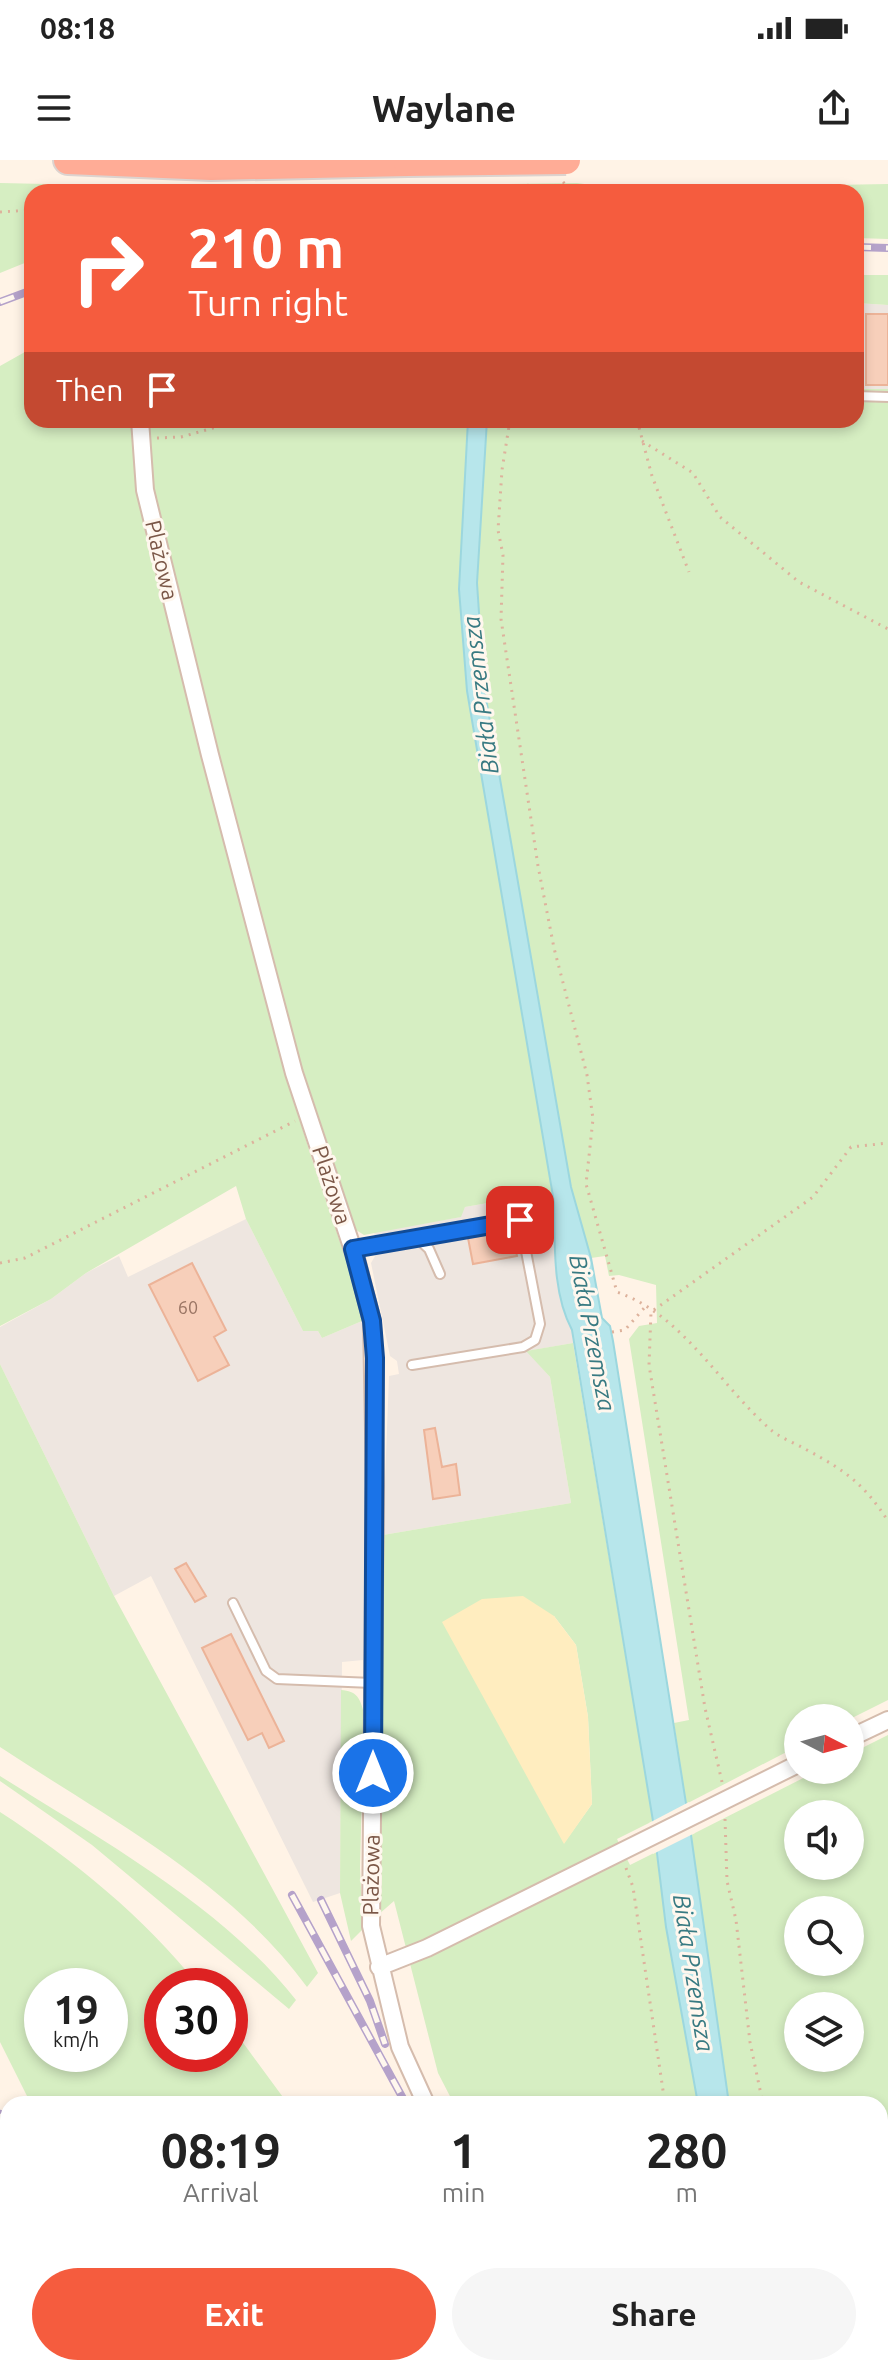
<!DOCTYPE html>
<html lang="en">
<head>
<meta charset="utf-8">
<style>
  body { margin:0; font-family:Ubuntu,sans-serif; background:#f6f6f6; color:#222; height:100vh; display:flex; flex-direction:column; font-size:30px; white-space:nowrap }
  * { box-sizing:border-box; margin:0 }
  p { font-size:26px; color:#767676 }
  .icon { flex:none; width:44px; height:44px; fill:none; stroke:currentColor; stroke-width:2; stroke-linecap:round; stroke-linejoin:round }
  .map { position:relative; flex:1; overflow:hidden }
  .details { position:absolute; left:0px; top:1936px; width:888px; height:280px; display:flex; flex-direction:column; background:#fff; border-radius:24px 24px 0 0; box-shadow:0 4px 12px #0003 }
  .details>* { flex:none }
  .guide { position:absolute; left:24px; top:24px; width:840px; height:244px; border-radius:24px; box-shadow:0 4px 12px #0003; background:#f55c3e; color:#fff; overflow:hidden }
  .needle { width:52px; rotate:96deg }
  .buttons { position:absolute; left:784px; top:1544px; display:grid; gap:16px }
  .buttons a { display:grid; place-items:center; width:80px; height:80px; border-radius:50%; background:#fff; box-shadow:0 4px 12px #0003; font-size:40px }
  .speed { position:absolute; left:24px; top:1808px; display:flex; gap:16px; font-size:40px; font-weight:700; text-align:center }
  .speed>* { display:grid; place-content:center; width:104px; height:104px; border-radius:50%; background:#fff; box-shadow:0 4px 12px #0003; line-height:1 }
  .speed small { font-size:20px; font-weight:400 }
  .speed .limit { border:12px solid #d22; background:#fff; color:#111 }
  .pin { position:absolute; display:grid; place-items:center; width:68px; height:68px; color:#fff; margin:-34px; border-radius:16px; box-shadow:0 4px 12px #0006 }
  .me { position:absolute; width:88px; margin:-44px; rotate:0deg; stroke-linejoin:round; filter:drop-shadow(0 0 6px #0008) }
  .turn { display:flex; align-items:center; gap:28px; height:168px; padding:0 32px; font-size:36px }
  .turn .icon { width:104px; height:104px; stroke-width:2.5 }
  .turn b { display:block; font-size:56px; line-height:68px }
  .then { display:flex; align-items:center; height:76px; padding:0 32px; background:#0003; gap:16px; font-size:30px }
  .eta { display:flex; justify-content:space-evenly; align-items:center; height:136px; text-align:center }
  .eta b { font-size:48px; font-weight:700; line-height:56px }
  .action { display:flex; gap:16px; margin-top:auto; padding:16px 32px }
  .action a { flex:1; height:92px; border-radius:48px; background:#f55c3e; color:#fff; font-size:32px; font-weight:700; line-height:92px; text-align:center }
  .action a+a { background:#f6f6f6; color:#222 }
  .status { display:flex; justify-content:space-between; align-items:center; height:56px; padding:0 40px; background:#fff; direction:ltr }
  .status svg { height:22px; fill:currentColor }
  header { display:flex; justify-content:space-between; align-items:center; height:104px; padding:0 32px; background:#fff; font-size:36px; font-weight:700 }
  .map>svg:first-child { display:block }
</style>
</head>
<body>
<div class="status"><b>08:18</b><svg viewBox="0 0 49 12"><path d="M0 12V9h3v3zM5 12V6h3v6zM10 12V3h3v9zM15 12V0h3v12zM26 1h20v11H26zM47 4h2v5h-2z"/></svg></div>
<header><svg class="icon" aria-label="menu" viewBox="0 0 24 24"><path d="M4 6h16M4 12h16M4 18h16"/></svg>Waylane<svg class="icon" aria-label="share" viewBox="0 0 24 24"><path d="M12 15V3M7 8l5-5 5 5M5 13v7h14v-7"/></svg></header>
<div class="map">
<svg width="888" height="2216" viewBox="0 0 888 2216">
  <rect width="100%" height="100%" fill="#fff3e6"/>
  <path fill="#eee6e0" d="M 856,143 L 888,145 L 888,229 L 856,229 Z
    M 526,1036 L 534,1081 L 555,1078 L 555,1101 L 566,1159 L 572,1170 L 573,1183 L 527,1191 L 550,1217 L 571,1343 L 383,1375 L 389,1216 L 399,1214 L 397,1201 L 390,1196 L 371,1103 L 378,1091 L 374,1072 L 460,1057 L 465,1047 Z
    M 246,1059 L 303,1171 L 318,1171 L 322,1178 L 362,1161 L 369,1215 L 363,1500 L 342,1502 L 340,1733 L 313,1742 L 151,1416 L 114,1436 L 0,1204 L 0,1167 L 51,1139 L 86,1113 L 119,1096 L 128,1117 Z"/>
  <path fill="#d6eec2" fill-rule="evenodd" d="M 0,23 L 332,30 L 483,24 L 483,32 L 32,32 L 32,100 L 0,113 Z
    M 577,23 L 621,29 L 888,24 L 888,79 L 856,78 L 856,32 L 504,32 L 505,24 Z
    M 856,115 L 888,115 L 888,145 L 856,143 Z
    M 32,188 L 32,260 L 468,260 L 459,429 L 467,531 L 554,1042 L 555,1078 L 534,1082 L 526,1036 L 465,1047 L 461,1057 L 364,1075 L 353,1068 L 311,941 L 297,948 C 315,1020 347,1088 362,1161 L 322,1178 L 318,1171 L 303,1171 L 246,1059 L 236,1026 L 86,1113 L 51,1139 L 0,1166 L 0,206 Z
    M 856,229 L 888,229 L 888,1540 L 850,1559 L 798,1558 L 798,1586 L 686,1644 L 674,1563 L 689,1560 L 629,1179 L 639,1166 L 657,1163 L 656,1125 L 619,1115 L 609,1116 L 605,1096 L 591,1098 L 571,1027 L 484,526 L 477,423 L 487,260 L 856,260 Z
    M 573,1183 L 653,1661 L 617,1679 L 630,1705 L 656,1692 L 698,1944 L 454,1944 L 438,1913 L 394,1741 L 378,1755 L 383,1375 L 571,1343 L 550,1217 L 526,1191 ZM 554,1456 L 576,1485 L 588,1557 L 592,1644 L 564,1683 Z
    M 0,1204 L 114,1436 L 318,1813 L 307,1827 C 229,1720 107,1658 0,1587 Z
    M 341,1530 C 357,1531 360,1538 364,1553 L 360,1708 L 363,1769 L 351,1781 L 340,1733 Z
    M 888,1575 L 888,2216 L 806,2216 L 803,2208 L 880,2208 L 880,1944 L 729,1944 L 691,1675 L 819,1610 L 850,1610 L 850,1594 ZM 798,1654 L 850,1654 L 850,1706 L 798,1706 ZM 798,1750 L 850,1750 L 850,1802 L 798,1802 ZM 798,1846 L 850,1846 L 850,1898 L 798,1898 Z
    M 0,1616 C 100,1679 222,1746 296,1840 L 289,1849 L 92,1685 L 0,1621 Z
    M 0,1652 C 74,1700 144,1757 199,1826 L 162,1826 L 162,1894 L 230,1894 L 230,1865 L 288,1944 L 31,1944 L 0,1882 ZM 42,1826 L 110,1826 L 110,1894 L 42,1894 Z
    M 0,1974 L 8,1989 L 8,2068 L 0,2059 Z
    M 0,2086 L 8,2097 L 8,2208 L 91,2208 L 96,2216 L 0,2216 Z
    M 158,2208 L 370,2208 L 369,2216 L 162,2216 Z
    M 586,2208 L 766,2208 L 769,2216 L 590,2216 Z"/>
  <path fill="#ffedbf" d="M 523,1436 L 554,1456 L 576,1485 L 588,1557 L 592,1644 L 564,1684 L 442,1462 L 482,1439 Z"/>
  <path fill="#b7e6eb" stroke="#9cd7de" stroke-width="2" d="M 468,260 L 487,260 L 477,423 L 484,527 L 571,1027 L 591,1098 L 602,1158 L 610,1166 L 613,1181 L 691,1675 L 729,1944 L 698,1944 L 666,1767 L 653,1661 L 572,1170 C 552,1133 555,1083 554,1042 L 467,531 L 459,429 Z"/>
  <path fill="#fff3e6" d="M 689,1642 L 695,1673 L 653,1694 L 649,1663 Z"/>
  <path fill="#f7cfba" stroke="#ecb398" stroke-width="2" d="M 866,154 L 888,154 L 888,225 L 866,225 Z
    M 512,1070 L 517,1096 L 473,1104 L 468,1078 Z
    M 192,1103 L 226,1170 L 214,1177 L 229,1205 L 198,1221 L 149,1125 Z
    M 435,1268 L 442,1307 L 456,1304 L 460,1335 L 433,1339 L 424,1270 Z
    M 186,1403 L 206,1436 L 195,1442 L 175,1409 Z
    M 231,1474 L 284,1581 L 269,1588 L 262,1573 L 248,1580 L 202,1488 Z"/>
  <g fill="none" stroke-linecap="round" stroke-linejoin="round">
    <defs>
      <path id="service" d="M 856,236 L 888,237
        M 353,1089 L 416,1077 L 429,1089 L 440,1114
        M 412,1205 L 523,1187 L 535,1180 L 540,1164 L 520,1060 L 416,1077
        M 233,1443 L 266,1511 L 277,1519 L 372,1523"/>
      <path id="minor" d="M 140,260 L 145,330 L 210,595 L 294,913 L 356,1099 L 372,1161 L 375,1326 L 371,1766 L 400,1887 L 426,1944
        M 850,1578 L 888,1560
        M 379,1807 L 427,1788 L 798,1604
        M 554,2208 L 558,2216"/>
      <path id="motorway" d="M 68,0 L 211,6 L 408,2"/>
    </defs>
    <use href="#service" stroke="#d5bcad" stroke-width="12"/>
    <use href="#minor" stroke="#d5bcad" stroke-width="20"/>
    <use href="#motorway" stroke="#ddd3cf" stroke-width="32"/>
    <path stroke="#ddb29c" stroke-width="3" stroke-dasharray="2 6" stroke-linecap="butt" d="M 563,22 L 574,32
      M 528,32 L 529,24
      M 0,52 L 32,50
      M 510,260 L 502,310 L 498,370 L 503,395 L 501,459 L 538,706 L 554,788 L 587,915 L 593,959 L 586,1024 L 617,1132 C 683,1155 719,1224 770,1269 C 780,1278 795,1283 807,1290 C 846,1311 864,1324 888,1361
      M 637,260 L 652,316 L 689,412
      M 157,278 L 181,277 L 242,260
      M 642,281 L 693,313 L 720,357 L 799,422 L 888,469
      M 0,1103 L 25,1098 L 295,961
      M 612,1172 L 625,1170 L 645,1147
      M 722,1622 L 705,1548 L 649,1205 L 651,1152 L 813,1037 L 851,987 L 888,983
      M 725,1659 L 727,1721 L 736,1760 L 750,1882 L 763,1944
      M 626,1708 L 633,1727 L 665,1944
      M 731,2208 L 733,2216
      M 835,2208 L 838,2216"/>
    <use href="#service" stroke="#fff" stroke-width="8"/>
    <use href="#minor" stroke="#fff" stroke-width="16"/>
    <use href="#motorway" stroke="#ffac96" stroke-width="28"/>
    <defs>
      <path id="rail" d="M 856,87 L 888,88
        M 0,142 L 32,130
        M 292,1735 L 406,1944
        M 321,1740 L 370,1841 L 385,1884
        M 0,1954 L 8,1969
        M 132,2208 L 136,2216"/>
    </defs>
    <use href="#rail" stroke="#b5a2ca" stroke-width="8"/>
    <use href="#rail" stroke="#fff7ee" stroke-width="5" stroke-dasharray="15" stroke-linecap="butt"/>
    <defs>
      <path id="motorway-bridge" d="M 408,2 L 566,0"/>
    </defs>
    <use href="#motorway-bridge" stroke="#ddd3cf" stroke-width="32" stroke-linecap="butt"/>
    <use href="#motorway-bridge" stroke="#ffac96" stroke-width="28"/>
  </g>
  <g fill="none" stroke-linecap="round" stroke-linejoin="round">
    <defs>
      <path id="route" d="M 373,1613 L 375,1198 L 372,1161 L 353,1089 L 520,1060"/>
    </defs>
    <use href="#route" stroke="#114b97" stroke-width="20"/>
    <use href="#route" stroke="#1a73e8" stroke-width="14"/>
  </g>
  <g text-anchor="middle" stroke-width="6" stroke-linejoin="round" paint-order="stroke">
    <g font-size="18" fill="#9a7564">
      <text x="188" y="1154">60</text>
    </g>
    <g font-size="22" fill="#7b5747" stroke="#fff7ee">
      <text transform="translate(162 400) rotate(77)" y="8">Plażowa</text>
      <text transform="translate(332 1025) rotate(72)" y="8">Plażowa</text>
      <text transform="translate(371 1715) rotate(-89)" y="8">Plażowa</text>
    </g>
    <g font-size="24" font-style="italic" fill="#387a82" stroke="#fff7ee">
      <text transform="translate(481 535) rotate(-97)" y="8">Biała Przemsza</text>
      <text transform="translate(592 1173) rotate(79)" y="8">Biała Przemsza</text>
      <text transform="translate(693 1813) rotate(81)" y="8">Biała Przemsza</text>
    </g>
  </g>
</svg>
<div class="buttons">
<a><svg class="needle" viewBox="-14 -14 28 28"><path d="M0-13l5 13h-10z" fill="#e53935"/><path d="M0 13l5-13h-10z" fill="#767676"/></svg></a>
<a><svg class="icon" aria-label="sound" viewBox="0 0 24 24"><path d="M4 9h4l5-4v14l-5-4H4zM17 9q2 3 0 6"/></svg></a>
<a><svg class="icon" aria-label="search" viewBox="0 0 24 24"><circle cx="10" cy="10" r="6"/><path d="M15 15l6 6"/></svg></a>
<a><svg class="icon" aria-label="layers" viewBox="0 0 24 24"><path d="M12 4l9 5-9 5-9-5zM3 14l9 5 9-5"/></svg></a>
</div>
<div class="speed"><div>19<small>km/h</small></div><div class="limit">30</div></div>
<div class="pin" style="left:520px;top:1060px;background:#d93025"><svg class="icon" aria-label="arrive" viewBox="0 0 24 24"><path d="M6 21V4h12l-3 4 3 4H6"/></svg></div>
<svg class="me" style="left:373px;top:1613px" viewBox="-20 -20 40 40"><circle r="17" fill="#1a73e8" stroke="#fff" stroke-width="3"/><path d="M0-11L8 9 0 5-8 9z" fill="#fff"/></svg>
<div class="guide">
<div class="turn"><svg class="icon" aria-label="right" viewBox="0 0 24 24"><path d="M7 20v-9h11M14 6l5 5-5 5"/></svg><div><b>210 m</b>Turn right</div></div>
<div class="then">Then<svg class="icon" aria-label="arrive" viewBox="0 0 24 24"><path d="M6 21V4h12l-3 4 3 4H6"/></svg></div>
</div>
<section class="details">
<div class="eta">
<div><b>08:19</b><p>Arrival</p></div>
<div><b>1</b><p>min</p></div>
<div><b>280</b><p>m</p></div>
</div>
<div class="action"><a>Exit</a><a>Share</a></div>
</section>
</div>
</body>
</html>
